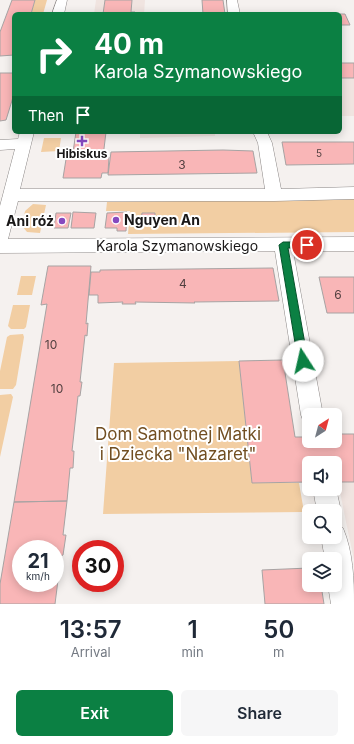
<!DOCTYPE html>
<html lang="en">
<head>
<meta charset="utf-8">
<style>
  body { margin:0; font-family:Inter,sans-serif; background:#f6f6f7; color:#1f2937; height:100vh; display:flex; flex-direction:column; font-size:15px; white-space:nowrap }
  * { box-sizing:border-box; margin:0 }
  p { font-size:13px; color:#747a83 }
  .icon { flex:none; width:22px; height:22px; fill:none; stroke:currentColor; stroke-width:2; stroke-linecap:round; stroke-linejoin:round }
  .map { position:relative; height:604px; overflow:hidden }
  .details { display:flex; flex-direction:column; background:#fff; flex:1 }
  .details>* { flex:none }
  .hud { position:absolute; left:12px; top:12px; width:330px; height:122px; border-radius:6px; box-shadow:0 2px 10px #0003; background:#0b8043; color:#fff; overflow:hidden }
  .needle { width:26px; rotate:36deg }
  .tools { position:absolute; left:302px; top:408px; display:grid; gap:8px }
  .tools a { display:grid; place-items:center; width:40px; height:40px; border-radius:6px; background:#fff; box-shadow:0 2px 10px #0003; font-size:20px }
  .speed { position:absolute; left:12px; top:540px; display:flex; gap:8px; font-size:20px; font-weight:700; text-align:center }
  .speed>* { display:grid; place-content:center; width:52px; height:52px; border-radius:50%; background:#fff; box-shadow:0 2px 10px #0003; line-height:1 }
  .speed small { font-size:10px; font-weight:400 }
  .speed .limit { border:6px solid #d22; background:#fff; color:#111 }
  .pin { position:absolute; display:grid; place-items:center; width:34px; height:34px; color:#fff; margin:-17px; border:2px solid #fff; border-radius:50%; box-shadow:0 1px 4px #0007 }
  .me { position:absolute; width:44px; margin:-22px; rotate:350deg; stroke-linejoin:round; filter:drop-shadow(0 0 3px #0008) }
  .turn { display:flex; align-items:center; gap:14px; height:84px; padding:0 16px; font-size:18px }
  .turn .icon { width:52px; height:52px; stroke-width:2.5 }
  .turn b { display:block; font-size:28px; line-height:34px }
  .then { display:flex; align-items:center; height:38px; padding:0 16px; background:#0003; gap:8px; font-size:15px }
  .eta { display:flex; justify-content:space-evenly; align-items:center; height:68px; text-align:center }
  .eta b { font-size:24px; font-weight:600; line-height:28px }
  .primary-button { display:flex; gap:8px; margin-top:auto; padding:8px 16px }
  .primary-button a { flex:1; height:46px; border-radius:6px; background:#0b8043; color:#fff; font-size:16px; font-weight:600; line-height:46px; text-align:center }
  .primary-button a+a { background:#f6f6f7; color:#1f2937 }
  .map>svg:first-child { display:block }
</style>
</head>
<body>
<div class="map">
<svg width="354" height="604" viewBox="0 0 354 604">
  <rect width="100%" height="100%" fill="#f5f1ef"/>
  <path fill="#f0e4e0" d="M 96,0 L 145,0 L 144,14 L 94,14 Z
    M 340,78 L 354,78 L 354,116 L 340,116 Z
    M 140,132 L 215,132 L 215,136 L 140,138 Z
    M 338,482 L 354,482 L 354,560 L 346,522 Z"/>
  <path fill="#f2cea3" d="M 35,0 L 47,0 L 43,14 L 31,14 Z
    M 44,138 L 61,138 L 59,151 L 41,152 Z
    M 354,199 L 354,232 L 128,234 L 130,211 L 106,211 L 107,202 Z
    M 33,204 L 46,205 L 40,233 L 27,232 L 22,226 L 25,211 Z
    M 21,276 L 36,276 L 32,295 L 17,295 Z
    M 13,305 L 30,305 L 26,327 L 24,329 L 11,329 L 8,326 Z
    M 23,334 L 24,337 L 16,385 L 13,389 L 0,389 L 0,371 L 7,337 L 10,335 Z
    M 239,361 L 252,483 L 299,483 L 304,512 L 103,514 L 114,363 Z
    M 11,394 L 13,397 L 0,457 L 0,395 Z"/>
  <path fill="#f9b6b7" stroke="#a7a3a3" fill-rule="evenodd" d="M 12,0 L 35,0 L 31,14 L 14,14 L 14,55 L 0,56 L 0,32 Z
    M 105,0 L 132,0 L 131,12 L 135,12 L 135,14 L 103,14 Z
    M 202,0 L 223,0 L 225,14 L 203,14 Z
    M 340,14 L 345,14 L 350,25 L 340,25 Z
    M 340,63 L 354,63 L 354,78 L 340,78 Z
    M 0,73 L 14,73 L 14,94 L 6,120 L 0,121 Z
    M 76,132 L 106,132 L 103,157 L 109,157 L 108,173 L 102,173 L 101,178 L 63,178 L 67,153 L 73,152 Z
    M 282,142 L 354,142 L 354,164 L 286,165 Z
    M 223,150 L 253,151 L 257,173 L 108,175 L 111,152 Z
    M 73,212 L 96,213 L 94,228 L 71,228 Z
    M 127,212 L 126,231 L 117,231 L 117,228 L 105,228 L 107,213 Z
    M 56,213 L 71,213 L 68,228 L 54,228 Z
    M 142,213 L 155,213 L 155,220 L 141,220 Z
    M 48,266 L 91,266 L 86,324 L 88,323 L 87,336 L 85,335 L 80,382 L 82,382 L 80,396 L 78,396 L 72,451 L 74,451 L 73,468 L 70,468 L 67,501 L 14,502 L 47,304 L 41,305 Z
    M 273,268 L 279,301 L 194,302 L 195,303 L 135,302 L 136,304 L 122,304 L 123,302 L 98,303 L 98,295 L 89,295 L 91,272 L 100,272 L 100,270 Z
    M 319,277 L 354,277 L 354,313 L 327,313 Z
    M 283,360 L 295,437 L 309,437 L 309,441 L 335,441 L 335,434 L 354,434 L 354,482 L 335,482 L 335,463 L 309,463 L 309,482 L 252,483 L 239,361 Z
    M 67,501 L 63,535 L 66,535 L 63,555 L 61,556 L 55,604 L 0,604 L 0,584 L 14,502 ZM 21,549 L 55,549 L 55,583 L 21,583 Z
    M 309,568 L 309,585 L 321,585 L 324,604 L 265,604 L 262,570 Z"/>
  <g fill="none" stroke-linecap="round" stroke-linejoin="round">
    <defs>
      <path id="street" d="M 57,0 L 67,0 L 64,14 L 52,14 Z
        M 227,0 L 237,0 L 240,14 L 228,14 Z
        M 20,132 L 34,132 L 20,189 L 265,189 L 258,143 L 253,132 L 267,132 L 272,143 L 281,189 L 354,187 L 354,199 L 274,201 L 18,201 L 8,239 L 354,237 L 354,251 L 293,251 L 323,415 L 309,415 L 309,425 L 304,423 L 301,415 L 275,251 L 0,253 L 0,206 L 15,149 L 0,150 L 0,140 L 18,139 Z
        M 335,484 L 341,511 L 338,520 L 335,521 L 335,511 L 317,511 L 313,489 L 335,489 Z
        M 335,525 L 343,528 C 353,552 354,579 354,604 L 331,604 L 328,585 L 335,585 L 335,559 L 325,559 L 321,537 L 335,537 Z"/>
    </defs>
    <use href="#street" stroke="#8b8786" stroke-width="1"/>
    <use href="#street" fill="#fff" fill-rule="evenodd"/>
  </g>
  <path fill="#0b8043" stroke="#07532c" d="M 283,242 L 307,242 L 311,245 L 307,248 L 288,248 L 308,361 L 303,366 L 298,361 L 279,245 Z"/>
  <g fill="#8649bf" stroke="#fff" stroke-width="1.5">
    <path d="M80 135h4v4h4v4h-4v4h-4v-4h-4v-4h4z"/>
    <circle cx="116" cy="220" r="4"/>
    <circle cx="62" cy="221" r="4"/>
  </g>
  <g text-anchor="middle" stroke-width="4" stroke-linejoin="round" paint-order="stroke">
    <g font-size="10" fill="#524040">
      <text x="319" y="157">5</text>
    </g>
    <g font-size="12" font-weight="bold" fill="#1a1818" stroke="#fff">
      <text x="82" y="158">Hibiskus</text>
    </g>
    <g font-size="12" fill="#524040">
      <text x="182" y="169">3</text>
      <text x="183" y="288">4</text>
      <text x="338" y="299">6</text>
      <text x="51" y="349">10</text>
      <text x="57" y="393">10</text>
    </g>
    <g font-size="14" font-weight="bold" fill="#1a1818" stroke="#fff" text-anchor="start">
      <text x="124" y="225">Nguyen An</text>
      <text x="54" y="226" text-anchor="end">Ani róż</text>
    </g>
    <g font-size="14" fill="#1a1818" stroke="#fff">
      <text x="177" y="251">Karola Szymanowskiego</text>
    </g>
    <g font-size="17" fill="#714e21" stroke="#fff">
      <text x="178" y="440">Dom Samotnej Matki<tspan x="178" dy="20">i Dziecka "Nazaret"</tspan></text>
    </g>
  </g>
</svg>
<div class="tools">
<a><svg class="needle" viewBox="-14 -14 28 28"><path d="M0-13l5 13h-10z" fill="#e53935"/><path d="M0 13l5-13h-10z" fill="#747a83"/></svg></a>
<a><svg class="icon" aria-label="sound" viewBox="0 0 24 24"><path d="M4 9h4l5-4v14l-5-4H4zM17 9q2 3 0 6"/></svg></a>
<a><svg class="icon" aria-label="search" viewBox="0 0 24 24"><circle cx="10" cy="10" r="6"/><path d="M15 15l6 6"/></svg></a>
<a><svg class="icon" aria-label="layers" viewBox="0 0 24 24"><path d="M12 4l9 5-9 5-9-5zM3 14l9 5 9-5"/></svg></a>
</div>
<div class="speed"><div>21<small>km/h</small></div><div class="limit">30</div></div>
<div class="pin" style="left:307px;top:245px;background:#d93025"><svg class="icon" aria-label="arrive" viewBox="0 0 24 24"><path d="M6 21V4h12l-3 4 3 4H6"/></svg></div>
<svg class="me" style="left:303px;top:361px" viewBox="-20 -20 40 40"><circle r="19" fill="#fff"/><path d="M0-13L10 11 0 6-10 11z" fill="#0b8043"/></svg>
<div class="hud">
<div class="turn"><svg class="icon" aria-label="right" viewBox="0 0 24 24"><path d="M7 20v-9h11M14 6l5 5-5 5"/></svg><div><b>40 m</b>Karola Szymanowskiego</div></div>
<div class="then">Then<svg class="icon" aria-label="arrive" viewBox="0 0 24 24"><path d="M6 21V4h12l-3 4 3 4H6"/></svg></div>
</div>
</div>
<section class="details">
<div class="eta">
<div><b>13:57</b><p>Arrival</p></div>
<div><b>1</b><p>min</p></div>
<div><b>50</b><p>m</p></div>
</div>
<div class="primary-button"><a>Exit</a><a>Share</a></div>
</section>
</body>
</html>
